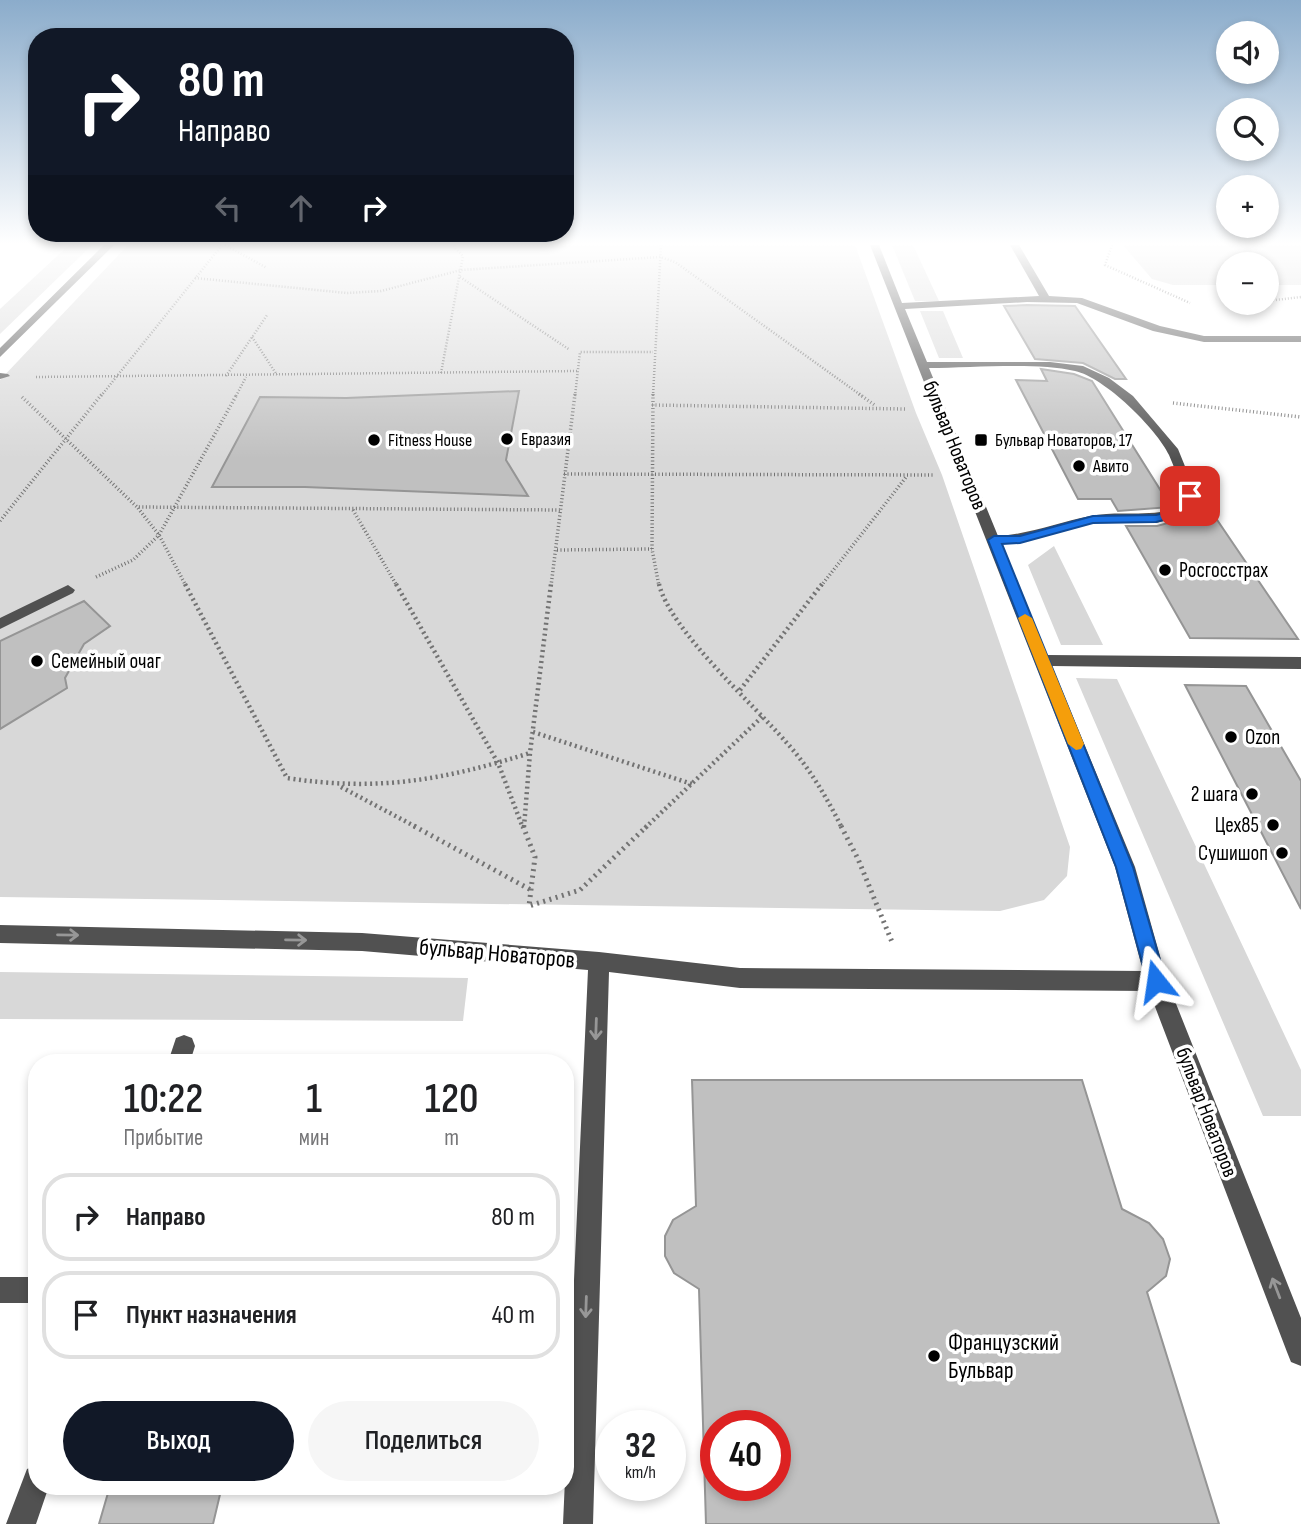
<!DOCTYPE html>
<html lang="ru">
<head>
<meta charset="utf-8">
<style>
  body { margin:0; font-family:"Sofia Sans Condensed",sans-serif; background:#f6f6f6; color:#202124; height:100vh; display:flex; flex-direction:column; font-size:26px; white-space:nowrap }
  * { box-sizing:border-box; margin:0 }
  p { font-size:23px; color:#757577 }
  .icon { flex:none; width:38px; height:38px; fill:none; stroke:currentColor; stroke-width:2; stroke-linecap:round; stroke-linejoin:round }
  .map { position:relative; flex:1; overflow:hidden }
  .panel { position:absolute; left:28px; top:1054px; width:546px; height:441px; display:flex; flex-direction:column; background:#fff; border-radius:28px; box-shadow:0 4px 10px #0003 }
  .panel>* { flex:none }
  .guide { position:absolute; left:28px; top:28px; width:546px; height:214px; border-radius:28px; box-shadow:0 4px 10px #0003; background:#111827; color:#fff; overflow:hidden }
  .controls { position:absolute; left:1216px; top:21px; display:grid; gap:14px }
  .controls a { display:grid; place-items:center; width:63px; height:63px; border-radius:50%; background:#fff; box-shadow:0 4px 10px #0003; font-size:35px }
  .speed { position:absolute; left:595px; top:1410px; display:flex; gap:14px; font-size:35px; font-weight:700; text-align:center }
  .speed>* { display:grid; place-content:center; width:91px; height:91px; border-radius:50%; background:#fff; box-shadow:0 4px 10px #0003; line-height:1 }
  .speed small { font-size:18px; font-weight:400 }
  .speed .limit { border:10px solid #d22; background:#fff; color:#111 }
  .pin { position:absolute; display:grid; place-items:center; width:60px; height:60px; color:#fff; margin:-30px; border-radius:14px; box-shadow:0 4px 10px #0006 }
  .me { position:absolute; width:77px; margin:-38px; rotate:345deg; stroke-linejoin:round; filter:drop-shadow(0 0 5px #0008) }
  .turn { display:flex; align-items:center; gap:24px; height:147px; padding:0 35px; font-size:32px }
  .turn .icon { width:91px; height:91px; stroke-width:2.5 }
  .turn b { display:block; font-size:49px; line-height:60px }
  .lanes { display:flex; align-items:center; height:66px; padding:0 35px; background:#0003; justify-content:center; gap:35px; direction:ltr }
  .lanes .off { opacity:.35 }
  .eta { display:flex; justify-content:space-evenly; align-items:center; height:119px; text-align:center }
  .eta b { font-size:42px; font-weight:600; line-height:49px }
  .cta { display:flex; gap:14px; margin-top:auto; padding:14px 35px }
  .cta a { flex:1; height:80px; border-radius:42px; background:#111827; color:#fff; font-size:28px; font-weight:600; line-height:80px; text-align:center }
  .cta a+a { background:#f6f6f6; color:#202124 }
  ul { padding:0; list-style:none }
  li { display:flex; align-items:center; gap:21px; height:88px; margin:0 14px 10px; padding:0 21px; border:4px solid #e0e0e0; border-radius:28px }
  li div { flex:1 }
  li b { display:block; font-size:26px }
  li em { font-style:normal }
  .map>svg:first-child { display:block }
</style>
</head>
<body>
<div class="map">
<svg width="1301" height="1524" viewBox="0 0 1301 1524">
  <rect width="100%" height="100%" fill="#fff"/>
  <path fill="#d8d8d8" d="M 69,245 L 92,245 L 0,334 L 0,309 Z
    M 128,245 L 855,245 L 916,413 L 942,475 L 1070,847 L 1067,876 L 1044,900 L 1000,911 L 0,897 L 0,380 Z
    M 892,245 L 913,245 L 939,301 L 915,301 Z
    M 1123,245 L 1301,245 L 1301,285 L 1267,285 L 1267,264 L 1228,264 L 1228,285 L 1173,285 L 1152,279 Z
    M 920,311 L 943,311 L 963,358 L 939,358 Z
    M 1054,546 L 1103,645 L 1061,645 L 1028,565 Z
    M 1076,678 L 1117,679 L 1301,1070 L 1301,1116 L 1263,1116 Z
    M 0,972 L 468,978 L 463,1021 L 0,1019 Z"/>
  <path fill="#c0c0c0" stroke="#959595" stroke-width="2" fill-rule="evenodd" d="M 1027,305 L 1075,306 L 1126,379 L 1115,379 L 1083,363 L 1035,359 L 1004,306 Z
    M 1041,369 L 1074,374 L 1092,381 L 1171,507 L 1118,511 L 1111,499 L 1078,499 L 1016,380 L 1047,381 Z
    M 519,391 L 506,460 L 528,496 L 305,487 L 212,487 L 260,397 L 346,398 Z
    M 1194,508 L 1209,508 L 1298,639 L 1190,638 L 1126,526 L 1157,526 L 1190,517 Z
    M 84,601 L 110,626 L 84,644 L 65,678 L 67,688 L 0,729 L 0,641 Z
    M 1185,685 L 1246,686 L 1301,781 L 1301,909 Z
    M 692,1080 L 1082,1080 L 1122,1209 L 1149,1223 L 1163,1239 L 1170,1259 L 1166,1276 L 1147,1292 L 1219,1524 L 706,1524 L 699,1289 L 674,1273 L 665,1256 L 665,1236 L 673,1220 L 696,1206 ZM 716,1426 L 775,1426 L 775,1486 L 716,1486 Z
    M 110,1486 L 222,1486 L 213,1524 L 99,1524 Z"/>
  <g fill="none" stroke-linecap="round" stroke-linejoin="round">
    <path stroke="#737373" stroke-width="2.5" stroke-dasharray="1 2" stroke-linecap="butt" d="M 225,245 L 267,268
      M 1112,245 L 1105,265 L 1190,303
      M 460,277 L 570,350
      M 195,278 L 347,293 L 381,291 L 461,270 L 660,257 L 675,262 L 862,396
      M 1267,301 L 1301,297
      M 1234,307 L 1257,303
      M 252,337 L 277,375
      M 441,373 L 463,256 L 452,245
      M 226,376 L 267,315
      M 36,377 L 578,371
      M 101,396 L 222,245
      M 236,396 L 246,377
      M 575,396 L 580,352 L 653,352
      M 653,396 L 661,245"/>
    <path stroke="#737373" stroke-width="3.5" stroke-dasharray="1 2.5" stroke-linecap="butt" d="M 653,394 L 652,549 L 659,586
      M 859,394 L 876,406
      M 22,397 L 137,507 L 560,510
      M 1173,403 L 1301,417
      M 652,405 L 905,409
      M 564,474 L 934,475
      M 138,508 L 159,535 L 186,586
      M 353,510 L 397,586
      M 0,521 L 102,394
      M 557,550 L 652,549
      M 96,577 L 133,560 L 159,535 L 237,394
      M 551,586 L 575,394
      M 821,586 L 907,476"/>
    <path stroke="#737373" stroke-width="4.5" stroke-dasharray="2 3.5" stroke-linecap="butt" d="M 185,584 L 287,778 C 378,792 443,780 530,753
      M 396,584 L 498,763 L 523,828
      M 659,584 C 670,630 753,704 786,742 C 809,767 827,798 842,828
      M 740,690 L 822,584
      M 533,732 L 692,784
      M 341,787 L 418,828
      M 524,827 L 530,753 L 551,584
      M 645,828 L 763,716"/>
    <path stroke="#737373" stroke-width="5" stroke-dasharray="2 4.5" stroke-linecap="butt" d="M 414,826 L 531,890
      M 523,826 L 535,857 L 529,906 L 580,890 L 647,826
      M 841,826 L 858,859 L 892,942"/>
    <path fill="#515151" fill-rule="evenodd" d="M 104,245 L 114,245 L 0,357 L 0,348 Z
      M 870,245 L 879,245 L 902,303 L 1039,296 L 1010,245 L 1019,245 L 1049,296 L 1082,298 L 1160,326 L 1204,336 L 1301,336 L 1301,342 L 1204,342 L 1153,331 L 1077,303 L 1027,302 L 905,309 L 927,362 L 1050,362 L 1083,366 L 1109,378 L 1133,396 L 1178,449 L 1197,496 L 1189,514 L 1156,523 L 1093,523 L 1020,543 L 1002,544 L 1047,655 L 1301,657 L 1301,669 L 1052,666 L 1135,867 L 1167,981 L 1301,1318 L 1301,1366 L 1291,1362 L 1287,1352 L 1149,991 L 740,988 L 609,972 L 593,1524 L 563,1524 L 588,970 L 362,951 L 0,943 L 0,925 L 362,933 L 599,952 L 740,968 L 1143,971 L 1115,867 ZM 929,368 C 972,368 1035,362 1075,371 C 1104,377 1157,429 1169,455 C 1175,468 1179,483 1183,496 L 1178,508 C 1145,518 1120,510 1090,516 C 1059,522 1030,534 998,536 Z
      M 0,373 L 8,374 L 10,376 L 0,379 Z
      M 68,585 L 75,590 L 73,593 L 0,629 L 0,618 Z
      M 184,1035 L 192,1038 L 195,1046 L 190,1062 L 168,1062 L 176,1038 Z
      M 0,1277 L 37,1277 L 37,1303 L 0,1303 Z
      M 37,1464 L 37,1486 L 49,1486 L 36,1524 L 6,1524 L 27,1469 Z"/>
  </g>
  <defs><path id="oneway-shaft" d="M-6 0H5M1.5-3L5.5 0L1.5 3" fill="none" stroke-width="1.6" stroke-linecap="round" stroke-linejoin="round" transform="scale(1.75)"/></defs>
  <g stroke="#979797">
    <use href="#oneway-shaft" transform="translate(68 935) rotate(1)"/>
    <use href="#oneway-shaft" transform="translate(296 940) rotate(1)"/>
    <use href="#oneway-shaft" transform="translate(596 1029) rotate(92)"/>
    <use href="#oneway-shaft" transform="translate(1276 1288) rotate(-111)"/>
    <use href="#oneway-shaft" transform="translate(586 1307) rotate(92)"/>
  </g>
  <linearGradient id="sky" x2="0" y2="1"><stop stop-color="#8baccb"/><stop offset="0.53" stop-color="#fff"/><stop offset="1" stop-color="#fff" stop-opacity="0"/></linearGradient>
  <rect width="1301" height="459" fill="url(#sky)"/>
  <path fill="#1a73e8" stroke="#114b97" stroke-width="2" d="M 1190,493 L 1196,496 L 1188,514 L 1156,522 L 1093,523 L 1020,543 L 1002,544 L 1133,867 L 1166,981 L 1163,987 L 1156,990 L 1149,987 L 1147,981 L 1116,867 L 988,540 L 994,536 L 1020,536 L 1093,516 L 1156,515 L 1179,509 L 1186,494 Z"/>
  <path fill="#f59e0b" d="M 1025,614 L 1032,618 L 1084,744 L 1081,749 L 1076,750 L 1068,744 L 1018,618 Z"/>
  <g fill="#000" stroke="#fff" stroke-width="2.5">
    <circle cx="507" cy="439" r="7"/>
    <circle cx="374" cy="440" r="7"/>
    <rect x="974" y="433" width="14" height="14" rx="3.5"/>
    <circle cx="1079" cy="466" r="7"/>
    <circle cx="1165" cy="570" r="7"/>
    <circle cx="37" cy="661" r="7"/>
    <circle cx="1231" cy="737" r="7"/>
    <circle cx="1252" cy="794" r="7"/>
    <circle cx="1273" cy="825" r="7"/>
    <circle cx="1282" cy="853" r="7"/>
    <circle cx="934" cy="1356" r="7"/>
  </g>
  <g text-anchor="middle" stroke-width="7" stroke-linejoin="round" paint-order="stroke">
    <g font-size="18" fill="#000" stroke="#fff" text-anchor="start">
      <text x="521" y="445">Евразия</text>
      <text x="388" y="446">Fitness House</text>
      <text x="995" y="446">Бульвар Новаторов, 17</text>
      <text x="1093" y="472">Авито</text>
    </g>
    <g font-size="21" fill="#000" stroke="#fff">
      <text transform="translate(955 445) rotate(68)" y="7">бульвар Новаторов</text>
      <text transform="translate(1207 1112) rotate(69)" y="7">бульвар Новаторов</text>
    </g>
    <g font-size="21" fill="#000" stroke="#fff" text-anchor="start">
      <text x="1179" y="577">Росгосстрах</text>
      <text x="51" y="668">Семейный очаг</text>
      <text x="1245" y="744">Ozon</text>
      <text x="1238" y="801" text-anchor="end">2 шага</text>
      <text x="1259" y="832" text-anchor="end">Цех85</text>
      <text x="1268" y="860" text-anchor="end">Сушишоп</text>
    </g>
    <g font-size="24" fill="#000" stroke="#fff">
      <text transform="translate(497 953) rotate(5)" y="8">бульвар Новаторов</text>
    </g>
    <g font-size="24" fill="#000" stroke="#fff" text-anchor="start">
      <text x="948" y="1350">Французский<tspan x="948" dy="28">Бульвар</tspan></text>
    </g>
  </g>
</svg>
<div class="controls">
<a><svg class="icon" aria-label="sound" viewBox="0 0 24 24"><path d="M4 9h4l5-4v14l-5-4H4zM17 9q2 3 0 6"/></svg></a>
<a><svg class="icon" aria-label="search" viewBox="0 0 24 24"><circle cx="10" cy="10" r="6"/><path d="M15 15l6 6"/></svg></a>
<a>+</a>
<a>−</a>
</div>
<div class="speed"><div>32<small>km/h</small></div><div class="limit">40</div></div>
<div class="pin" style="left:1190px;top:496px;background:#d93025"><svg class="icon" aria-label="arrive" viewBox="0 0 24 24"><path d="M6 21V4h12l-3 4 3 4H6"/></svg></div>
<svg class="me" style="left:1156px;top:981px" viewBox="-20 -20 40 40"><path d="M0-17L14 15 0 8-14 15z" fill="#1a73e8" stroke="#fff" stroke-width="4"/></svg>
<div class="guide">
<div class="turn"><svg class="icon" aria-label="right" viewBox="0 0 24 24"><path d="M7 20v-9h11M14 6l5 5-5 5"/></svg><div><b>80 m</b>Направо</div></div>
<div class="lanes"><svg class="icon off" aria-label="left" viewBox="0 0 24 24"><path d="M17 20v-9H6M10 6l-5 5 5 5"/></svg><svg class="icon off" aria-label="ahead" viewBox="0 0 24 24"><path d="M12 20V5M6 11l6-6 6 6"/></svg><svg class="icon" aria-label="right" viewBox="0 0 24 24"><path d="M7 20v-9h11M14 6l5 5-5 5"/></svg></div>
</div>
<section class="panel">
<div class="eta">
<div><b>10:22</b><p>Прибытие</p></div>
<div><b>1</b><p>мин</p></div>
<div><b>120</b><p>m</p></div>
</div>
<ul>
<li><svg class="icon" aria-label="right" viewBox="0 0 24 24"><path d="M7 20v-9h11M14 6l5 5-5 5"/></svg><div><b>Направо</b></div><em>80 m</em></li>
<li><svg class="icon" aria-label="arrive" viewBox="0 0 24 24"><path d="M6 21V4h12l-3 4 3 4H6"/></svg><div><b>Пункт назначения</b></div><em>40 m</em></li>
</ul>
<div class="cta"><a>Выход</a><a>Поделиться</a></div>
</section>
</div>
</body>
</html>
